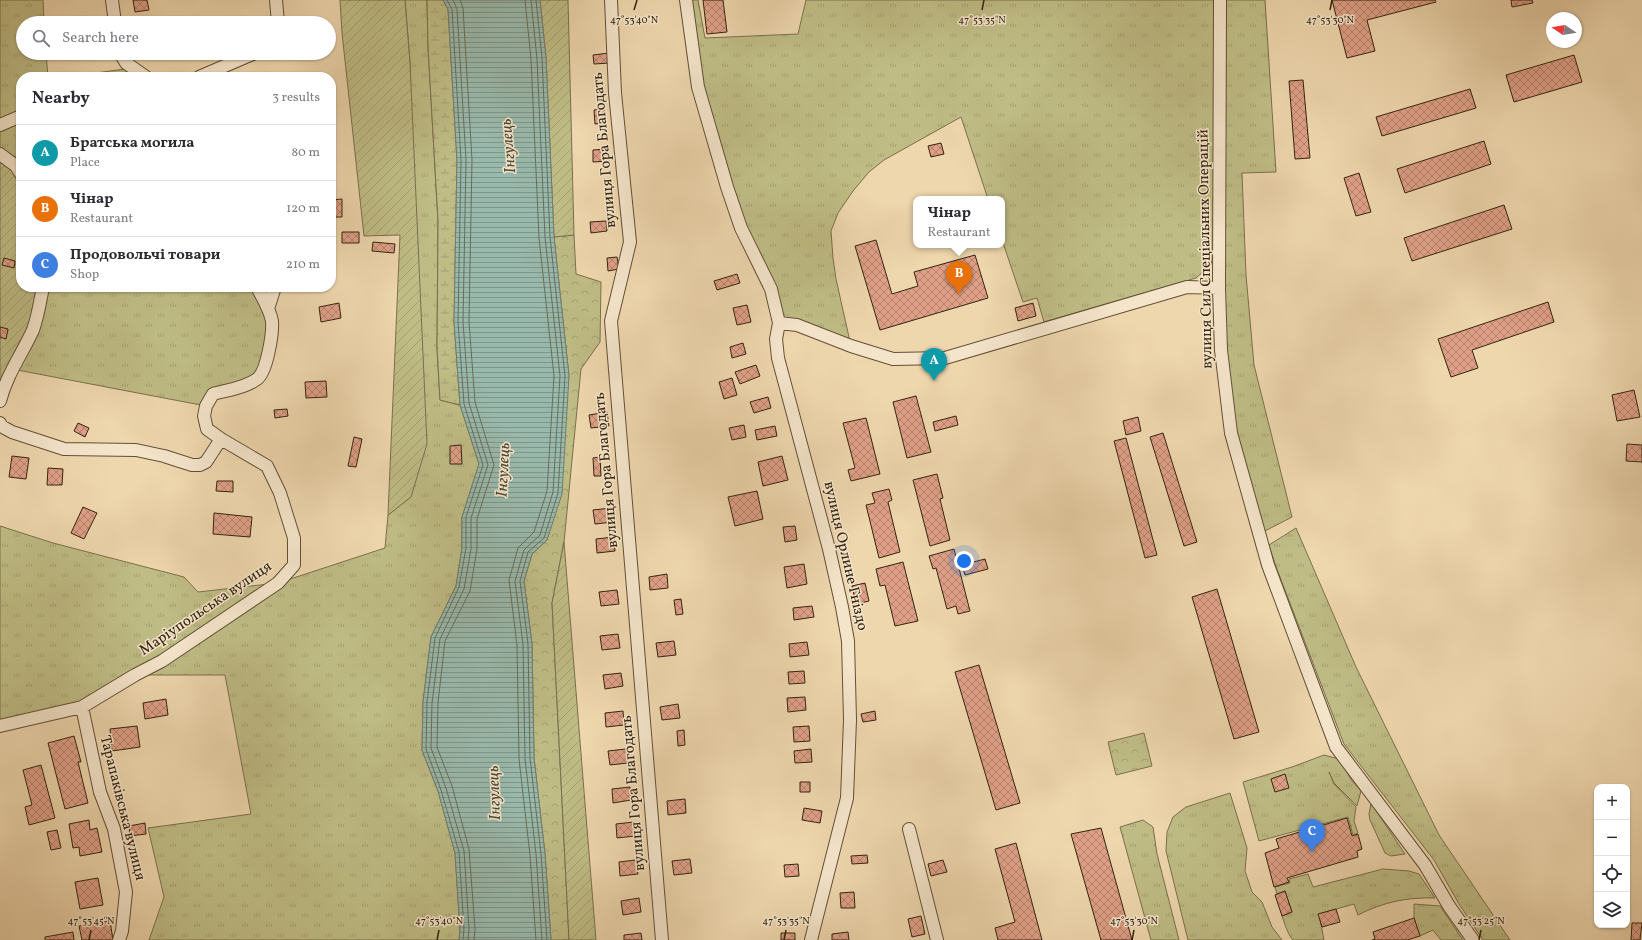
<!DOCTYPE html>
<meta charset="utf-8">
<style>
body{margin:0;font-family:Vollkorn,serif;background:#f2f2f3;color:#2b2b33}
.controls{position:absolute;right:12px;bottom:12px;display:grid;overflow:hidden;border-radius:8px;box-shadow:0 1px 3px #0004}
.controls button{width:36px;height:36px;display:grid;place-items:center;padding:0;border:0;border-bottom:1px solid #e1e1e2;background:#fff;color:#2b2b33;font:20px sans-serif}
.compass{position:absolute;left:1546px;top:12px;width:36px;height:36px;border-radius:50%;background:#fff;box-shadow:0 1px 3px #0004;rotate:282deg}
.you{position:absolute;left:964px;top:561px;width:14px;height:14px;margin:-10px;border:3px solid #fff;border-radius:50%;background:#1a73e8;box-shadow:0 0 0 6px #1a73e833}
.badge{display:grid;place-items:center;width:26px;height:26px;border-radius:50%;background:#ea580c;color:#fff;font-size:13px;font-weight:700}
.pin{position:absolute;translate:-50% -33px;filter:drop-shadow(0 1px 2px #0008)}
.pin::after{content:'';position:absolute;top:21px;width:14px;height:12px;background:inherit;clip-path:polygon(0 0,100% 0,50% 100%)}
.popup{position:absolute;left:913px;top:196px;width:92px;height:52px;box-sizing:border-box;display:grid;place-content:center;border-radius:8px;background:#fff;filter:drop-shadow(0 1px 3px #0005);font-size:13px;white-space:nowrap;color:#7c7c81}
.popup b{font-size:15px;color:#2b2b33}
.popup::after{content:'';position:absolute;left:50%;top:100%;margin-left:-8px;border:8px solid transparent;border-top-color:#fff}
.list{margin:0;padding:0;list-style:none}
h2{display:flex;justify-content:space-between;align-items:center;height:52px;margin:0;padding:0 16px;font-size:17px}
h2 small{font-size:13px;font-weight:400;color:#7c7c81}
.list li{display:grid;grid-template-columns:26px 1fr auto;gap:12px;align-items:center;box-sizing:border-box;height:56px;padding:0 16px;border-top:1px solid #e1e1e2}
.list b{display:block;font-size:15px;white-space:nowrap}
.list p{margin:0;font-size:13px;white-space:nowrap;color:#7c7c81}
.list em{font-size:13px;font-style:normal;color:#7c7c81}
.icon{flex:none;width:22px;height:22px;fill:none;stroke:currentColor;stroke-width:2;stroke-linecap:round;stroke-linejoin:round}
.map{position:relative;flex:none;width:1642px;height:940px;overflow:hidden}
.search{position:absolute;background:#fff;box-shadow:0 1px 3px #0004;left:16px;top:16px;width:320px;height:44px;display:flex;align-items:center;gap:10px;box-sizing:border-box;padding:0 14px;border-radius:22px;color:#7c7c81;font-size:15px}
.panel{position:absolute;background:#fff;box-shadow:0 1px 3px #0004;left:16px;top:72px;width:320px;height:220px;border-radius:16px}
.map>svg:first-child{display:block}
.grass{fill:url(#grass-tufts);stroke:#7a704a}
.forest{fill:url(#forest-crowns);stroke:#7a704a}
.wetland{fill:url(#wetland-marsh);stroke:#7a704a}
.garden{fill:url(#garden-furrows);stroke:#7a704a}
.water{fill:url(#water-rules);stroke:#717d6d}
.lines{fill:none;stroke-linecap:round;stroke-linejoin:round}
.shore{stroke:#666e5d;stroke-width:1}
.building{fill:url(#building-cross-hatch);stroke:#34240e}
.street-casing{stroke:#625036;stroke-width:14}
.street{stroke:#f4e4ca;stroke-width:12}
.ticks{fill:none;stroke:#34240e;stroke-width:1.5}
.labels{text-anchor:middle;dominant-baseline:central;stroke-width:3;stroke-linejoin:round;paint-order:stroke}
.street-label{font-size:15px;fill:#34240e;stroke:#f4e4ca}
.water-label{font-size:16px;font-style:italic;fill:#4d4936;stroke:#f4e4ca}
.ticks-label{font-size:10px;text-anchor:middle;fill:#34240e;stroke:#f4e4ca;stroke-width:3;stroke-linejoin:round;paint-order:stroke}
</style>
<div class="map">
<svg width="1642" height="940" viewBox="0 0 1642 940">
<defs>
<pattern id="grass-tufts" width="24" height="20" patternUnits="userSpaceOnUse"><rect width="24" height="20" fill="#bfbc85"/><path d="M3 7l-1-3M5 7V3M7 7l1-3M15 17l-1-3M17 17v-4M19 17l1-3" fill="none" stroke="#a5a172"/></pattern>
<pattern id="forest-crowns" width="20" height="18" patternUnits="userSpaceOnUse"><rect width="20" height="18" fill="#bfbc85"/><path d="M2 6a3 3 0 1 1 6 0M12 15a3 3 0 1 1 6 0" fill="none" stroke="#a5a172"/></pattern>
<pattern id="wetland-marsh" width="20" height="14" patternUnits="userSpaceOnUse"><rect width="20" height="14" fill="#bfbc85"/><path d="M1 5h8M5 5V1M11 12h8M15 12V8" fill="none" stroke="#a5a172"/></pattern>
<pattern id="garden-furrows" width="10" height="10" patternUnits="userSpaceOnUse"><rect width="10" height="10" fill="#bfbc85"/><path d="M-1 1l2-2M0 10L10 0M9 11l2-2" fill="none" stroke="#a5a172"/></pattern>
<pattern id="water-rules" width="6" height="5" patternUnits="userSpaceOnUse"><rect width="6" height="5" fill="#99b9ac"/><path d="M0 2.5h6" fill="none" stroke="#7e968a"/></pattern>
<pattern id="building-cross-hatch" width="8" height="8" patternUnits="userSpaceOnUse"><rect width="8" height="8" fill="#dfa087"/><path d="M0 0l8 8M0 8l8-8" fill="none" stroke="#b6826d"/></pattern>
</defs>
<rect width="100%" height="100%" fill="#eed6ad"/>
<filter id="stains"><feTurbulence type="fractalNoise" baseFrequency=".005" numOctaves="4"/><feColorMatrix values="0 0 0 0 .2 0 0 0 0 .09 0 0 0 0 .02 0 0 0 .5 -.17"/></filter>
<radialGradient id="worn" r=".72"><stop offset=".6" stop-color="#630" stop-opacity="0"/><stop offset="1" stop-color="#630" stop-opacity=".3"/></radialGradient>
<path class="grass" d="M0 0H43L44 23H23V53H46L48 77H21V174L0 154Z
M405 0H427L428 47 438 221 437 348 440 400 460 405 479 464 462 517V548L456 586 431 637 423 702 422 750 438 791 455 853 460 930 459 940H149L164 897 148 828 251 814 225 675H135L82 707 0 726V526L53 543 184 577 198 592 278 583 385 548 388 515 411 497 410 63Z
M686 0H698L705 38 798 34 806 0H1214L1215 244 1211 265 1196 278 1044 322 1037 298 1023 302 1002 240V199H988L961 117 884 160 869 172 853 191 838 213 831 231 833 258 836 279 851 346 779 323 741 228 698 87Z
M1226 0H1265L1276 172 1242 173 1246 275 1254 365 1292 517 1263 532 1236 432 1226 349 1224 279Z
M132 68 146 77H67Z
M43 287H257L272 321 258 379 214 394 206 406 12 369Z
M1296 528 1356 667 1439 835 1510 940H1483L1459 904 1434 860 1344 744 1275 564 1269 545Z
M1324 755 1339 759 1352 781 1361 791 1357 806 1334 783 1329 772 1334 784 1356 807 1354 821 1358 833 1353 835 1348 817 1259 841 1243 782 1292 767Z
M1230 793 1247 848 1245 871 1252 892 1262 902 1272 927 1282 940H1188L1166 851 1167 832 1173 817 1186 807Z
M1371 803 1405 854 1391 856 1385 853 1370 820 1369 814Z
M1143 820 1153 827 1157 854 1179 940H1151L1120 827Z
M1383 869 1409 871 1419 874 1435 898C1408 897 1383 902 1358 915L1354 904 1319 914 1324 940H1293C1287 933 1285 924 1282 916L1292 912 1285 891 1277 894 1275 887 1290 883 1289 879 1308 874 1313 887Z
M1414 904 1440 906 1463 940H1441L1433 930 1420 936 1414 918Z"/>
<path class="forest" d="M574 235 576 274 601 282 600 342 581 369 564 542 552 603 569 940H551L545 854 534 758 532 644 524 581 532 554 547 540 569 376 554 237Z
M1144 733 1152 766 1116 775 1108 742Z"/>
<path class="wetland" d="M427 0H443L448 9 457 160 454 322 460 405 440 400 437 348 438 221 428 47Z"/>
<path class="garden" d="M340 0H405L410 63 427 444 411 497 388 515 400 235 364 236 342 33Z
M540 0H568L574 235 554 237 546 58Z
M0 154 21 174V287H43L0 401Z
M564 542 596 940H569L552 603Z"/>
<path class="water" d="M443 0H540L546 58 554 237 569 376 562 494 547 540 532 554 524 581 532 644 534 758 545 854 551 940H459L460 930 455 853 438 791 422 750 423 702 431 637 456 586 462 548V517L479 464 460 405 454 322 457 160 448 9Z"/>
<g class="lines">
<path class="shore" d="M447 0 452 9 461 160 458 322 464 404 483 465 466 517V548L459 587 435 638 427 702 426 749 441 790 459 852 464 929 463 940
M453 0 457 9 466 160 463 322 469 403 488 465 471 518V549L464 589 440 639 432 703 431 748 446 788 464 851 469 929 468 940
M460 0 463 8 472 160 469 322 475 402 494 465 477 519V549L470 591 445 641 438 703 437 747 452 786 469 849 475 929 474 940
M525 0 531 59 539 238 554 376 547 491 534 532 518 548 509 580 517 645 519 759 530 855 536 940
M531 0 537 59 545 237 560 376 553 492 540 535 524 550 515 581 523 644 525 759 536 854 542 940
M536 0 542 58 550 237 565 376 558 493 544 538 528 552 520 581 528 644 530 758 541 854 547 940"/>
</g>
<path class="building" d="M133 0H147L149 10 135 12Z
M703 0H723L727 32 707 34Z
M1332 0H1435L1436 2 1367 20 1375 51 1347 58Z
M1511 0H1532L1533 3 1512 7Z
M75 17H88V23H75Z
M609 53 610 63 594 64 593 55Z
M1574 55 1582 82 1514 102 1506 75Z
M1303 80 1310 158 1295 159 1289 81Z
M1470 89 1476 108 1382 136 1376 117Z
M604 109 605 123 595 124 594 110Z
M1484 141 1491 164 1405 193 1397 169Z
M941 143 944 154 931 157 928 146Z
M608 149 609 161 593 162V150Z
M1359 173 1371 212 1356 216 1344 178Z
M342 199V217H331V200Z
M1504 205 1512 229 1412 261 1404 238Z
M606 221 607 231 591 233 590 222Z
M342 232H359V243H342Z
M876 240 892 294 918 286 914 272 975 255 988 298 880 330 855 246Z
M373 242 395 244 394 253 372 251Z
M617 257 619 269 608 271 607 258Z
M4 258 15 261 14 268 2 265Z
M737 274 740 283 717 290 714 281Z
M1548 302 1554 322 1472 350 1478 368 1451 377 1438 339Z
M339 303 341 318 321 322 319 307Z
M1033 303 1036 316 1018 321 1015 308Z
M747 305 751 322 737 325 733 308Z
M0 327 8 329 6 339 0 337Z
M743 343 746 354 732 358 730 347Z
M756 365 760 376 740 384 735 372Z
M732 378 737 395 724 399 719 382Z
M326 381 327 397 306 398 305 382Z
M1634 390 1640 417 1617 421 1612 395Z
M916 396 931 452 907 458 893 402Z
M768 397 771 408 754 413 750 402Z
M287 409 288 416 275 418 274 410Z
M607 412 609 426 591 428 589 415Z
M956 416 958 425 935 431 933 422Z
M1138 417 1141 431 1126 435 1123 421Z
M866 418 880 474 851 481 848 470 855 468 843 423Z
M78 423 89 428 85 437 74 431Z
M744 425 746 437 732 440 729 428Z
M775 426 777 436 757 440 755 430Z
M1163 433 1197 542 1184 546 1150 437Z
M354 437 362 439 356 467 348 466Z
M1126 438 1157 555 1145 558 1114 441Z
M1627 444 1642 445V462L1626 461Z
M461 445 462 464H450V446Z
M12 456 29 458 26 479 9 477Z
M782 456 788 480 763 486 758 462Z
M600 457 601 476H594L593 458Z
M48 468 63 469 62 485H47Z
M937 474 943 498 940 499 950 540 930 546 913 480Z
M217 481H233V492L216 491Z
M889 489 892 500 888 502 900 552 879 558 866 505 875 503 872 493Z
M757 491 763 519 735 526 728 497Z
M83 507 97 513 84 539 71 533Z
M611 508 613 522 595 524 593 510Z
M214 513 252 517 250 537 213 534Z
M795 526 797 540 785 542 783 527Z
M614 537 615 551 597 553 596 539Z
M954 549 970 611 958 614 956 606 947 609 936 568 933 569 929 556Z
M985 559 988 569 965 575 962 565Z
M903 562 918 621 895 626 885 585 880 586 876 569Z
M804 564 807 584 787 588 784 567Z
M667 574 668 588 650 590 649 577Z
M865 583 869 601 856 604 852 586Z
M1217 589 1259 732 1234 739 1192 597Z
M617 590 619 604 601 606 599 592Z
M681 599 683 614 676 615 674 600Z
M812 606 814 617 794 620 793 608Z
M618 634 620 648 602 650 600 636Z
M674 641 676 655 658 657 656 643Z
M807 642 809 655 790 657 789 644Z
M979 665 1020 803 996 810 955 672Z
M804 671 805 683 789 684 788 672Z
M621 673 623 686 605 689 603 675Z
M805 697 806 710 788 712 787 698Z
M166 699 168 715 145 719 143 703Z
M678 704 680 718 662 720 660 707Z
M623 711 624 725 606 727 605 713Z
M875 711 876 720 863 722 861 714Z
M137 726 140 747 112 751 110 729Z
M809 726 810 741 794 742 793 727Z
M684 730 685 745 678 746 677 731Z
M74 736 81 762H78L88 803 65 809 48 743Z
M626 749 628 763 610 765 608 751Z
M811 749 812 762 795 763 794 751Z
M41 765 55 818 29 825 25 807 32 805 23 770Z
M1285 774 1289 788 1275 792 1271 779Z
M800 782H810V792H800Z
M630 787 631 800 613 803 612 789Z
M685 799 686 813 668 815 667 801Z
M804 808 822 811 820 823 802 820Z
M1347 818 1352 836 1358 834 1362 849 1357 851 1358 857 1287 878 1289 882 1274 887 1265 853 1279 848 1276 839Z
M89 820 90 830 97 828 102 852 80 856 79 847 73 848 69 824Z
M634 822 635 836 617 838 616 824Z
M145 823 146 834 130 836 129 826Z
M1101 828 1132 940H1101L1071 834Z
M57 830 61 848 51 850 47 832Z
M1016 843 1042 940H998L995 928 1015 922 995 849Z
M867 855 868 863 852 864 851 856Z
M690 859 692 873 674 875 672 861Z
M636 860 638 874 620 876 619 862Z
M943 860 947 872 931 876 928 864Z
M798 864 799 876 785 877 784 865Z
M98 878 103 905 80 909 75 882Z
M1285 891 1292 912 1282 916 1275 895Z
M854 892 855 908H841L840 893Z
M639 898 641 912 623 915 621 901Z
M1336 909 1340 922 1322 927 1318 914Z
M921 916 925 934 912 937 908 919Z
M1414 918 1420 936 1407 940H1372L1375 939 1373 932Z
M110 921 113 940H82L79 926Z
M1632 923H1642L1640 940H1631Z
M73 932 74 940H45V937Z
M848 932 849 940H832V934Z
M641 933 642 940H624V935Z
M781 933H795V940H781Z"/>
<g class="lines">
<g class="street-casing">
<path id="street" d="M112 0 115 23
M276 0 278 23
M611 0 615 93 630 242 611 321 662 940
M686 0 698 87 727 187 741 228 771 289 779 323 776 339 778 358 829 549 842 607 848 641 850 720 847 798 811 940
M1220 0 1219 288 1221 350 1231 433 1268 565 1336 747 1425 865 1449 906 1473 940
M120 53 126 63 146 77
M199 77 255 53
M0 125 21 116
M0 154 16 166 21 174
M268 309 275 287
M779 323 797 325 851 346 893 359 945 358 1187 287 1219 288
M0 401C7 374 22 354 33 330 38 316 40 302 43 287
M0 423 1 426 12 432 64 449 136 450 164 456 192 465H200L206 462 221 439
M82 707 100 792 114 829 126 892 122 931 119 940
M0 726 82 707 135 675 162 661 278 583 294 565V538L280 493 267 466 221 439 207 429 204 416 206 406 213 394C227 390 245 388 257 379 267 372 273 333 272 321 270 309 262 297 257 287
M909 829 937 940"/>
</g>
<use href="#street" class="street"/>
</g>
<path class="ticks" d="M634 10 637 0M982 10 984 0M1330 10 1332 0M89 940 91 930M437 940 439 930M784 940 786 930M1132 940 1134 930M1479 940 1481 930"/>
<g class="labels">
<g class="street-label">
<text transform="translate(605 150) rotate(-95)">вулиця Гора Благодать</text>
<text transform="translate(1206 249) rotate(-91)">вулиця Сил Спеціальних Операцій</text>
<text transform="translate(607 470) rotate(-95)">вулиця Гора Благодать</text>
<text transform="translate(845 556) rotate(77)">вулиця Орлине Гніздо</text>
<text transform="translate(206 609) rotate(-34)">Маріупольська вулиця</text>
<text transform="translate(634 793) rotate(-95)">вулиця Гора Благодать</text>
<text transform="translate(122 808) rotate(76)">Тарапаківська вулиця</text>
</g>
<g class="water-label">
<text transform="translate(509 146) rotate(-95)">Інгулець</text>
<text transform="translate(504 470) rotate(-87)">Інгулець</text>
<text transform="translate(495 793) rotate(-92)">Інгулець</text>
</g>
</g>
<g class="ticks-label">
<text x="634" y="23">47°53'40"N</text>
<text x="982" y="23">47°53'35"N</text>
<text x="1330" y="23">47°53'30"N</text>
<text x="91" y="924">47°53'45"N</text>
<text x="439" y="924">47°53'40"N</text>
<text x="786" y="924">47°53'35"N</text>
<text x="1134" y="924">47°53'30"N</text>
<text x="1481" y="924">47°53'25"N</text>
</g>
<rect width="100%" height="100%" filter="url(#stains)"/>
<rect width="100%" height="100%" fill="url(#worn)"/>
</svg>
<div class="controls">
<button>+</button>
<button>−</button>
<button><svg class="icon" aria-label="locate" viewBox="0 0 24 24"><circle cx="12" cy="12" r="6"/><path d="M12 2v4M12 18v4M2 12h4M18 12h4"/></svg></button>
<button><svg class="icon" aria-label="layers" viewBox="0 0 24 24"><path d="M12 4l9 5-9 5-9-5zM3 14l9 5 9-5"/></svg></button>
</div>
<svg class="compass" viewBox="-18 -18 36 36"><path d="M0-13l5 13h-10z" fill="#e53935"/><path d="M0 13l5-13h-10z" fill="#7c7c81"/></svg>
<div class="you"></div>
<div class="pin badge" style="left:934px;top:381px;background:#0f9aa8">A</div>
<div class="pin badge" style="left:959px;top:294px;background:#e8710a">B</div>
<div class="popup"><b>Чінар</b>Restaurant</div>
<div class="pin badge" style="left:1312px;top:852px;background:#3f7fe0">C</div>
<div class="search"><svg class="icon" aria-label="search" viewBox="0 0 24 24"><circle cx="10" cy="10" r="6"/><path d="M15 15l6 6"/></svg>Search here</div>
<section class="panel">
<h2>Nearby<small>3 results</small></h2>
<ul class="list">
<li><span class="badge" style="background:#0f9aa8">A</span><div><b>Братська могила</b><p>Place</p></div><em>80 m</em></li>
<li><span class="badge" style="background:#e8710a">B</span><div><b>Чінар</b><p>Restaurant</p></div><em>120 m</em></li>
<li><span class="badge" style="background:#3f7fe0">C</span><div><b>Продовольчі товари</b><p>Shop</p></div><em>210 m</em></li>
</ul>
</section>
</div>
